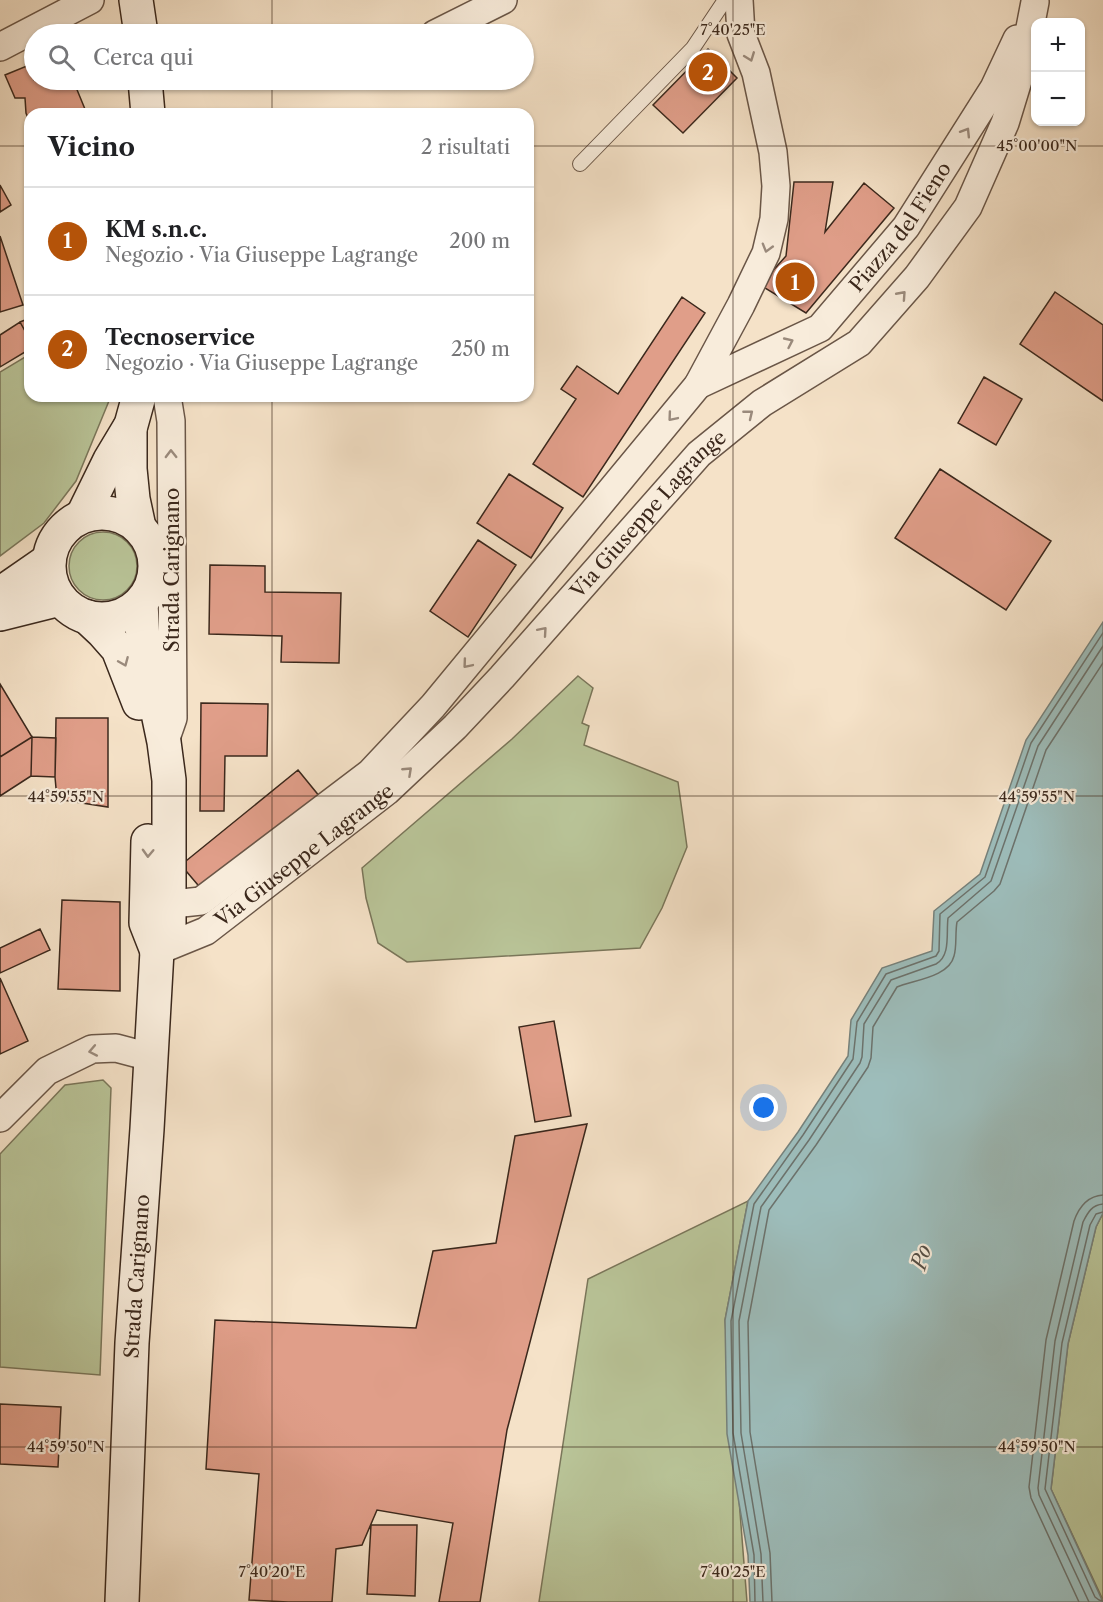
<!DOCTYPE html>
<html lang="it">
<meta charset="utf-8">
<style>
body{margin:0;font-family:"Libre Caslon Text",serif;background:#f2f2f2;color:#202124}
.controls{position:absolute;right:18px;top:18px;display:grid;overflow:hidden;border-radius:12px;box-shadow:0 2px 4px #0004}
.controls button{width:54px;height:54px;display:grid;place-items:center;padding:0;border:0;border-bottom:2px solid #e0e0e0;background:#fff;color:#202124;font:30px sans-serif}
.you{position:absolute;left:764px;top:1108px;width:21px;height:21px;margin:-15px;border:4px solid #fff;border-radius:50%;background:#1a73e8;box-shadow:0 0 0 9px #1a73e833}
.badge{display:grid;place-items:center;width:39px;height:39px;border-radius:50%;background:#b45309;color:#fff;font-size:20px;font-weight:700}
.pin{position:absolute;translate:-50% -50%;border:3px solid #fff;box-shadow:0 2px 6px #0006}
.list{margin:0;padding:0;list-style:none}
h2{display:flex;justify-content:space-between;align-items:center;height:78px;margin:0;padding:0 24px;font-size:26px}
h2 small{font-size:20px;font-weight:400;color:#757577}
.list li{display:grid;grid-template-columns:39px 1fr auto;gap:18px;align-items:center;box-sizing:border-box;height:108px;padding:0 24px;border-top:2px solid #e0e0e0}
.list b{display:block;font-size:22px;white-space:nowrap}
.list p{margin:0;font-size:20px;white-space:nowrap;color:#757577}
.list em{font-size:20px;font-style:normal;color:#757577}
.icon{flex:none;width:33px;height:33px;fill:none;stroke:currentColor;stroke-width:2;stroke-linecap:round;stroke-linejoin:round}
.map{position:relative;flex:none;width:1103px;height:1602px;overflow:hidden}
.search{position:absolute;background:#fff;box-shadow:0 2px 4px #0004;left:24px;top:24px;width:510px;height:66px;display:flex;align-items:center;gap:15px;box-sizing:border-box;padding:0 21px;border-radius:33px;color:#757577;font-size:22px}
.panel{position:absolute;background:#fff;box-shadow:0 2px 4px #0004;left:24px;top:108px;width:510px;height:294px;border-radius:18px}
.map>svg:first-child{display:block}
.green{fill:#b9c498;stroke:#7a765a;stroke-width:1.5}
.water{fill:#9dbdbb;stroke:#76817b;stroke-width:1.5}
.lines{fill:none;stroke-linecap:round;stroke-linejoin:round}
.shore{stroke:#6c726c;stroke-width:1.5}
.building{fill:#e09e89;stroke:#3b281c;stroke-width:1.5}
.lane-casing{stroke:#6a5647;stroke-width:16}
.street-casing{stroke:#6a5647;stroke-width:30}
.secondary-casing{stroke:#3b281c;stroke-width:36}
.lane{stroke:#f8ecdb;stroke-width:14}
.street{stroke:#f8ecdb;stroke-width:27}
.secondary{stroke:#f8ecdb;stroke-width:33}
.oneway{stroke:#9a8a7c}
.ticks{fill:none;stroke:#3b281c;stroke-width:1.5;stroke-opacity:0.45}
.labels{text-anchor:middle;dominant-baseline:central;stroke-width:4.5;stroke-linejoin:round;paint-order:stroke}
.street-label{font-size:20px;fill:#3b281c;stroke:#f8ecdb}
.water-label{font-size:21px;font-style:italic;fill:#544d44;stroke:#f8ecdb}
.ticks-label{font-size:15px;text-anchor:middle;fill:#3b281c;stroke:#f8ecdb;stroke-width:4.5;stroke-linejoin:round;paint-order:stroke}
</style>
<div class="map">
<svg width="1103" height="1602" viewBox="0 0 1103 1602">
<rect width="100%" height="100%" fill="#f5e2c8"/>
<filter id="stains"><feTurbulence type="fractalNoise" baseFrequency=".00333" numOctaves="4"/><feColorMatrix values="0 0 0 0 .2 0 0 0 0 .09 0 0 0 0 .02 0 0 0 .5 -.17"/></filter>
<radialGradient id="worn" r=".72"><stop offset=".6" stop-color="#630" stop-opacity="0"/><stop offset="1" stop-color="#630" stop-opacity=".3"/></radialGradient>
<path class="green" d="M30 354V396H111L76 481 44 523 0 556V372Z
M69 566a34 34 0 1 1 68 0a34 34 0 1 1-68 0Z
M578 676 593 688 582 723 589 726 584 745 678 782 687 847 662 908 640 948 407 962 378 943 366 898 362 868 512 739Z
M103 1080 111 1088 100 1375 0 1367V1154L65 1085Z
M748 1201 725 1320 747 1602H539L588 1279Z
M1103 1213V1600L1051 1489 1068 1344 1096 1227Z"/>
<path class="water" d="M1103 622V1213L1096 1227 1068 1344 1051 1489 1103 1602H750L748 1555 727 1434 725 1320 748 1201 798 1132 848 1056 851 1020 882 968 932 951 934 911 980 874 1026 740Z"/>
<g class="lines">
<path class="shore" d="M1103 1212 1096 1214 1090 1225 1062 1343 1045 1489 1095 1597 1099 1600 1103 1601
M755 1602 754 1555 733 1433 731 1321 754 1204 803 1135 853 1059 857 1022 886 974 936 956 939 951 940 914 985 877 1031 743 1103 633
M763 1602 761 1554 741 1433 739 1321 761 1207 809 1140 860 1063 862 1057 864 1024 891 980 936 964C951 956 946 933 948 918L991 881 1038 746 1103 646
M772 1602 770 1553 750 1432 748 1322 769 1210 816 1145 868 1067 871 1058 873 1027 897 987C914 980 949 977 954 956 957 946 955 933 957 922L994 891 1000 884 1046 750 1103 663
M1079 1602 1031 1498 1029 1487 1046 1340 1074 1221C1079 1207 1087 1196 1103 1195
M1089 1602 1039 1495 1038 1488 1055 1341 1083 1222C1088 1212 1092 1205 1103 1204"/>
</g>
<path class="building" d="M708 49 737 78 683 133 653 105Z
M34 63V80H73L87 114H30V123L26 113 25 98H15L5 75Z
M794 182H833L825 232 864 183 894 208 806 313 760 285 786 256Z
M0 185 11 205 0 212Z
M0 236 23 305 0 312Z
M1055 292 1103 325V401L1020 344Z
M682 297 705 313 583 497 533 464 576 399 561 389 577 366 618 394Z
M30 318V340L20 322Z
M20 322 30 340V349L0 367V335Z
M984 377 1022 399 996 445 958 423Z
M940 469 1051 541 1006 610 895 538Z
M509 474 563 508 531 558 477 523Z
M478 540 516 565 468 637 430 611Z
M210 565 265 566V592L341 593 339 663 281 662 282 636 209 634Z
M0 684 32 737 0 757Z
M201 703 268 704 267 756H225L224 811H200Z
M56 718H108V807L57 799 55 777Z
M32 737 31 776 0 796V757Z
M32 737 56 738 55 777 31 776Z
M298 770 320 797 203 891 181 865Z
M62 900 120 902V991L58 989Z
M40 929 50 950 0 973V948Z
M0 978 28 1041 0 1054Z
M554 1021 571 1116 535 1122 519 1027Z
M587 1124 507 1430 480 1602H439L453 1523 377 1510 362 1545 336 1549 332 1602H288L249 1600 259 1474 206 1469 215 1320 416 1328 433 1251 496 1243 515 1136Z
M0 1404 61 1407 58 1467 0 1464Z
M371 1525H417L415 1596 367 1594Z"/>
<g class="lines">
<g class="lane-casing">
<path id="lane" d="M580 164 693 48 725 0"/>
</g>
<g class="street-casing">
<g id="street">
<path d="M435 34 503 0"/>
<path d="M0 47 90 0"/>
<path id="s1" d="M698 385 820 328 906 227 994 88 1017 39"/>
<path d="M165 741 173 718 171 421 167 396"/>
<path d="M170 901 182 903 201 901 370 773 433 706 698 385 741 305 766 253 774 219 776 186 773 152 756 73 741 34 739 0"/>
<path id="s2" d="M157 951 206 931 387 791 455 727 502 677 699 454 762 403 859 343 917 277 968 207 1005 123 1023 64 1035 2"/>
<path d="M0 1118 47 1071 92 1049 116 1048 150 1057"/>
</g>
</g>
<g class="secondary-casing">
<g id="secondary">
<path d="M136 0 141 34"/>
<path d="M145 80 148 114"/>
<path d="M130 427V469L133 499 139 527"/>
<circle cx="102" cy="566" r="53"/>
<path d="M83 515 110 460 131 425 139 396"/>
<path d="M0 594 49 560"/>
<path d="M0 614 60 599"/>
<path d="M87 617 103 632 118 649 139 703"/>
<path d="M148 841 146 923 157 951"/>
<path id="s3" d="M122 1602 132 1343 147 1129 157 951 169 927V780L164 742 143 641 141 603"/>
</g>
</g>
<use href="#lane" class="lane"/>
<use href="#street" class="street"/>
<use href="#secondary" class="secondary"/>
</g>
<defs><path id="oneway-chevron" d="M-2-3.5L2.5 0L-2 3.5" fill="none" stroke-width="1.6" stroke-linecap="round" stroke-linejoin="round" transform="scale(1.5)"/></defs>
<g class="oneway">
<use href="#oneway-chevron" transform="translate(750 57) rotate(69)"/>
<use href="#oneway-chevron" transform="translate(966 132) rotate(-58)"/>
<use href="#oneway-chevron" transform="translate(767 248) rotate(106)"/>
<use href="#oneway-chevron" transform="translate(902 295) rotate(-48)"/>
<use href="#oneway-chevron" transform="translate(789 342) rotate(-25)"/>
<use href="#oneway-chevron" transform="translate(749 414) rotate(-39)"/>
<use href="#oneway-chevron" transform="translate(672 417) rotate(130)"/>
<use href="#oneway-chevron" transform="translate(171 454) rotate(-91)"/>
<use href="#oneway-chevron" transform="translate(543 631) rotate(-49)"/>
<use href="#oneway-chevron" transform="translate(124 662) rotate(67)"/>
<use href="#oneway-chevron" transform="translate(467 664) rotate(130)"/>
<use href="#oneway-chevron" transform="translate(408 771) rotate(-43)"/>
<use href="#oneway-chevron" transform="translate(148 853) rotate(92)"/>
<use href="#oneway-chevron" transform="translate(93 1051) rotate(169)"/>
</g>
<path class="ticks" d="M272 0V34M733 0V1602M272 80V114M0 146H30M528 146H1103M272 396V1602M0 796H1103M0 1447H1103"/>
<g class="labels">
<g class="street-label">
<text stroke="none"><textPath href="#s1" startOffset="264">Piazza del Fieno</textPath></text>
<text stroke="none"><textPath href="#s2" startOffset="663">Via Giuseppe Lagrange</textPath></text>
<text transform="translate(172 570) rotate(-90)">Strada Carignano</text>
<text stroke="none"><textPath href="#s2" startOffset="177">Via Giuseppe Lagrange</textPath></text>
<text stroke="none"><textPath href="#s3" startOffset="326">Strada Carignano</textPath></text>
</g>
<g class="water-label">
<text transform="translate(921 1257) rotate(-75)">Po</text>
</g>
</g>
<g class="ticks-label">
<text x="733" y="35">7°40'25"E</text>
<text x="1037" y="151">45°00'00"N</text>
<text x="66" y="802">44°59'55"N</text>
<text x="1037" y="802">44°59'55"N</text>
<text x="66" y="1452">44°59'50"N</text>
<text x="1037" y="1452">44°59'50"N</text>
<text x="272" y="1577">7°40'20"E</text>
<text x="733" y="1577">7°40'25"E</text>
</g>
<rect width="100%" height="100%" filter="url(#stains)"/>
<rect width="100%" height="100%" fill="url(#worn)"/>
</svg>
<div class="controls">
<button>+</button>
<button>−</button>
</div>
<div class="you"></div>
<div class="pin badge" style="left:795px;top:282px">1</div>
<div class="pin badge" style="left:708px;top:72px">2</div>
<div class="search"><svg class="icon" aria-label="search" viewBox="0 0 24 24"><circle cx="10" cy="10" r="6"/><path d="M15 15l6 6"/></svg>Cerca qui</div>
<section class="panel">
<h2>Vicino<small>2 risultati</small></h2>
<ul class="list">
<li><span class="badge">1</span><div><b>KM s.n.c.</b><p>Negozio · Via Giuseppe Lagrange</p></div><em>200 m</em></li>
<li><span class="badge">2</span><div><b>Tecnoservice</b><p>Negozio · Via Giuseppe Lagrange</p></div><em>250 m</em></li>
</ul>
</section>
</div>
